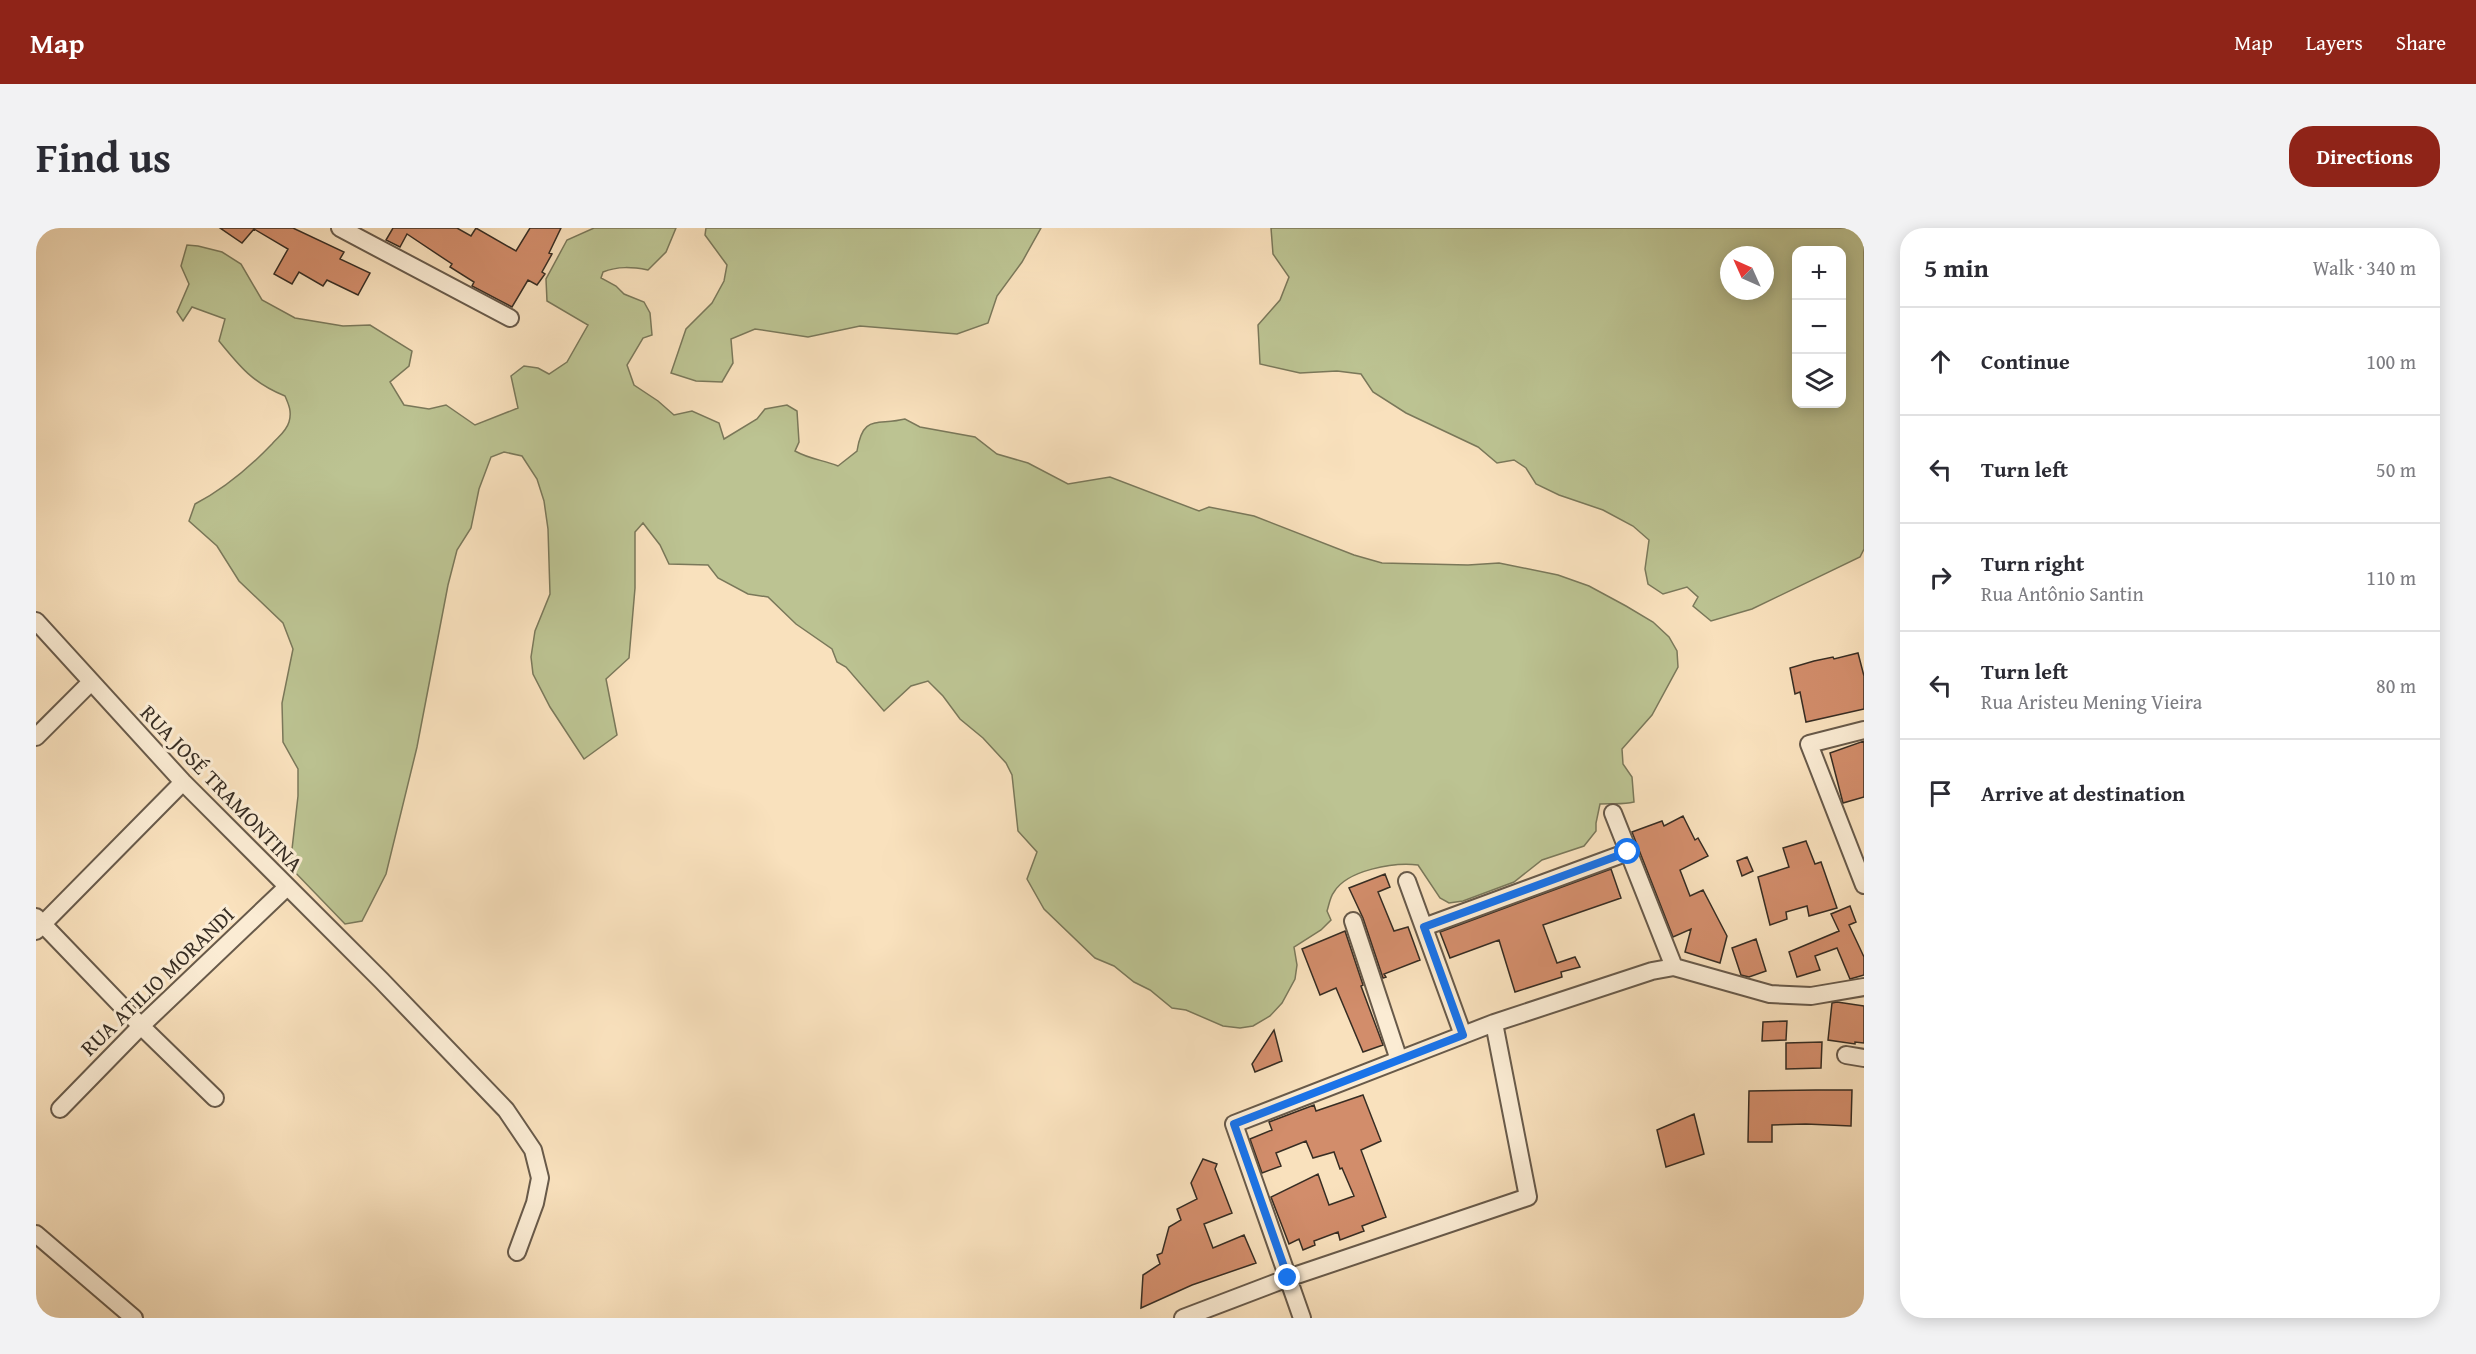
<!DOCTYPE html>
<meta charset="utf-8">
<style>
body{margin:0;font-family:"Gentium Book Plus",serif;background:#f2f2f3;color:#2b2b33}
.controls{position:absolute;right:18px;top:18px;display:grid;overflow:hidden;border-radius:12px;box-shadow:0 3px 15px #0003}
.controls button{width:54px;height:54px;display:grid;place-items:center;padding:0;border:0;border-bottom:2px solid #e1e1e2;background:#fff;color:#2b2b33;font:30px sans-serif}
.compass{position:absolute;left:1684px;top:18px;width:54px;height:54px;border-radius:50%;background:#fff;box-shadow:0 3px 15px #0003;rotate:315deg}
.stop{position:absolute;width:18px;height:18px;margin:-14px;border:4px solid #1a73e8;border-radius:50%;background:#fff}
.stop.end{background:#1a73e8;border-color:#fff;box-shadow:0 2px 6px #0008}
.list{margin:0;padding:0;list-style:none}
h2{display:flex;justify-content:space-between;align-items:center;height:78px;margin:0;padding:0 24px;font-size:26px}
h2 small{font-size:20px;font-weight:400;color:#7c7c81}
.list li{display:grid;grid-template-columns:39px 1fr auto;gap:18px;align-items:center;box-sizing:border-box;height:108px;padding:0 24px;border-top:2px solid #e1e1e2}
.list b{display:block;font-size:22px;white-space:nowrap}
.list p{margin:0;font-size:20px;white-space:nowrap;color:#7c7c81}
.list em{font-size:20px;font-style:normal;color:#7c7c81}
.icon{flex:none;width:33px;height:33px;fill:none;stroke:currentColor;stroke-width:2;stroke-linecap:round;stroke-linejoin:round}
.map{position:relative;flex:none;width:1828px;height:1090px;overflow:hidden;border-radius:24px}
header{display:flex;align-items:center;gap:36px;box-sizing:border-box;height:84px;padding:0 30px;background:#8f2418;color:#fff}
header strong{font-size:28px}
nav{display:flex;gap:33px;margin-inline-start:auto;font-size:21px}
.intro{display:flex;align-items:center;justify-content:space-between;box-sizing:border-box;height:144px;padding:0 36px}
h1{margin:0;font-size:42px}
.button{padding:15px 27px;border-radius:24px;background:#8f2418;color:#fff;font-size:21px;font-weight:700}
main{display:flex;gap:36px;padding:0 36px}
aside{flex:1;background:#fff;border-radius:24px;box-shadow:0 3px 15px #0003}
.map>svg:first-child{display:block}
.green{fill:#bcc392;stroke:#7a785a;stroke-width:1.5;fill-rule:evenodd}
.building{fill:#d28d6b;stroke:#372d23;stroke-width:1.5}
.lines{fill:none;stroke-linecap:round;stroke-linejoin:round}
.street-casing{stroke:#685a4a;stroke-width:20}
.street{stroke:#fbecd4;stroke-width:16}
.route{stroke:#1a73e8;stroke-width:8}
.labels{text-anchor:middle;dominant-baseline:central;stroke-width:6;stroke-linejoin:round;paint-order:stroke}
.street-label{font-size:22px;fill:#372d23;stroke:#fbecd4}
</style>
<header>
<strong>Map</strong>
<nav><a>Map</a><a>Layers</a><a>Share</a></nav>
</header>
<div class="intro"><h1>Find us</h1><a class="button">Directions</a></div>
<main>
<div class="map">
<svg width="1828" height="1090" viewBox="0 0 1828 1090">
<rect width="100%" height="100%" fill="#f9e1bd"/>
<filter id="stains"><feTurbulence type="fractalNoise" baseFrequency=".00333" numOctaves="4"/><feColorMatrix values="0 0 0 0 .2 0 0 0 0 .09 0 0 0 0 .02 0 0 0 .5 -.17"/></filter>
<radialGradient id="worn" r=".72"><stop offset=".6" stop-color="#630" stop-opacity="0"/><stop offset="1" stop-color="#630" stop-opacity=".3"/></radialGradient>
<path class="green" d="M558 0H640L630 24 612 42C596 39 582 38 567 44L565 50 580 58 588 66 608 74 614 85 616 107 607 110 591 137 598 157 622 173 638 187 656 183 683 195 688 211 721 191 729 181 751 177 761 183 763 214 759 223C773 231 787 232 802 238L821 223C827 186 840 198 869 191L884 199 939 209 961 226 992 235 1032 256 1074 249 1163 283 1173 279 1218 288 1318 327 1346 335 1432 337 1463 335 1522 347 1553 358 1590 378 1617 394 1633 409 1641 423 1642 439 1616 487 1586 521 1587 536 1596 549 1598 574C1586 577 1576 575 1564 576L1560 595V603L1548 618 1506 632 1478 654 1427 673 1413 675 1404 670 1382 637C1358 634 1311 642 1298 664 1294 669 1293 677 1291 683L1295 692 1285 702 1258 719 1261 737 1259 751 1246 775 1234 788 1217 798 1204 800 1187 798 1150 782 1136 780 1114 762 1098 754 1078 738 1059 730 1008 681 991 651 1001 624 982 603 976 547 970 535 947 510 924 491 907 468 892 453 875 458 848 483 810 439 801 434 796 421 760 396 732 369 712 366 682 350 672 337 633 336 624 317 607 295 599 304V360L593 430 570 451 581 507 548 531 514 479 497 446 495 429 499 403 514 366 512 301 508 273 501 251 486 228 468 224 455 229 443 261 435 300 421 322 412 357 381 519 350 646 326 693 309 696 254 639 262 568V541L247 514 246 475 257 421 247 395 203 353 181 318 153 293 159 276C188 261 213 240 236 216 242 209 250 204 253 194 256 184 253 177 249 168 217 155 204 139 183 113L189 91 156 79 147 93 141 84 153 56 145 38 151 17 162 18 186 24 205 36 226 72 259 90 307 98 334 97 376 123 373 138 354 154 368 177 393 181 410 177 439 197 482 180 475 148 488 138 502 140 513 146 531 134 552 97 511 73 510 51 531 12Z
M670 0H1005L986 34 961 68 952 95 921 106 824 98 772 109 719 101 695 111 697 135 686 154 660 153 635 145 650 101 676 75 688 53 691 37 669 7Z
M1235 0H1828V321L1824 329 1716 381 1675 393 1657 378 1662 369 1651 359 1627 366 1612 356 1609 341 1613 312 1597 298 1567 282 1523 267 1500 256 1490 240 1478 232 1461 235 1442 219 1370 185 1337 164 1325 146 1301 143 1264 145 1224 136 1222 97 1244 72 1253 49 1237 26ZM1806 22V176H1760V22ZM1693 27H1729V63H1693Z"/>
<path class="building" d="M184 0H257L308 24 304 31 334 45 322 67 291 52 287 58 263 44 256 56 238 46 252 21 218 1 206 15Z
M357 0H421L435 8 440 0 480 23 494 0H525L513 25 516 26 506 44 509 46 501 57 492 52 476 79 436 58 438 54 414 39 416 36 371 6 364 19 350 12Z
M1822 425 1828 448V481L1770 494 1764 464 1759 466 1754 440 1778 433 1797 429 1798 431Z
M1828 513V569L1807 575 1794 525Z
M1647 588 1659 612 1662 610 1672 628 1644 642 1654 668 1667 662 1691 708 1684 735 1649 724 1655 701 1637 709 1596 604 1626 593 1628 598Z
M1770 613 1779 636 1785 634 1801 680 1773 688 1771 678 1750 684 1751 691 1734 697 1722 649 1753 639 1747 620Z
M1711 629 1717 643 1706 648 1701 633Z
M1575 641 1585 670 1507 697 1521 735 1539 729 1544 739 1525 744 1526 749 1479 764 1463 712 1414 730 1404 704Z
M1349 646 1354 659 1342 664 1358 703 1372 699 1384 732 1348 746 1350 749 1347 750 1327 690 1313 660Z
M1814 678 1820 694 1813 697 1828 729V747L1814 751 1801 720 1779 728 1784 742 1761 749 1753 724 1803 703 1795 686Z
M1309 703 1327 757 1325 758 1347 817 1327 824 1300 760 1284 767 1266 721Z
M1720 711 1730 743 1713 749 1705 747 1696 720Z
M1801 774 1828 778V815L1819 814V816L1792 812 1796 775Z
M1751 793 1750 812 1726 813 1727 794Z
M1238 802 1246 833 1219 844 1216 836Z
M1786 814 1785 840 1750 841V815Z
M1780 862H1816L1815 898 1770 896 1736 897V914H1712L1713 863Z
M1327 867 1345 913 1325 922 1350 989 1326 998 1328 1003 1304 1012 1302 1004 1278 1013 1279 1017 1267 1022 1263 1011 1253 1016 1235 969 1282 946 1293 977 1318 968 1306 940 1304 941 1298 924 1277 930 1270 913 1240 925 1245 938 1226 945 1214 911 1236 902 1233 894 1278 877 1280 883Z
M1658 886 1668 926 1630 939 1621 902Z
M1167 931 1181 936 1179 941 1196 985 1168 996 1177 1020 1208 1007 1220 1035 1156 1057 1105 1080 1107 1047 1124 1036 1121 1027 1126 1025 1133 999 1145 992 1141 981 1161 971 1155 955Z"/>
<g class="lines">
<g class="street-casing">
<path id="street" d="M304 0 474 90
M0 393 147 554 345 752 470 882 497 922 504 950 499 975 481 1024
M1828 502 1773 516 1828 657
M0 509 54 455
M1577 585 1638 739
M1371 653 1427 807
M0 689 105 798 179 870
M1317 693 1363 832
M1388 699 1592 624
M0 703 147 554
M1810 827 1828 830
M24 881 105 798 251 659
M0 1006 98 1090
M1147 1090 1252 1050 1492 969 1458 795
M1266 1090 1198 896 1458 795 1616 743 1638 739 1734 766 1775 768 1828 759"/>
</g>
<use href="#street" class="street"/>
</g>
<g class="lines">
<path class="route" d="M1252 1050 1198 896 1427 807 1388 699 1592 624"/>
</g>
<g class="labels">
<g class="street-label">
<text transform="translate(186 560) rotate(46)">RUA JOSÉ TRAMONTINA</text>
<text transform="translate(121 753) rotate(-44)">RUA ATILIO MORANDI</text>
</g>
</g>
<rect width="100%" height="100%" filter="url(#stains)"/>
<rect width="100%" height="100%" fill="url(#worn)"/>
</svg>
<div class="controls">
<button>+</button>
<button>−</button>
<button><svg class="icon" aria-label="layers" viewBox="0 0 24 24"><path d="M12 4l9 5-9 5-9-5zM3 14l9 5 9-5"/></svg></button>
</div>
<svg class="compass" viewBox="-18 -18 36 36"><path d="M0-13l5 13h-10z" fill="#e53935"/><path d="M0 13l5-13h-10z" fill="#7c7c81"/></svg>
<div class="stop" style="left:1592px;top:624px"></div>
<div class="stop end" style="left:1252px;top:1050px"></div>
</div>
<aside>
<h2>5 min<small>Walk · 340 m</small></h2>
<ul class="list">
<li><svg class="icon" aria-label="ahead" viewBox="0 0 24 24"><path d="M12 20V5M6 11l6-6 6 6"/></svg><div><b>Continue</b></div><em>100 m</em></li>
<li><svg class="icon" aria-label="left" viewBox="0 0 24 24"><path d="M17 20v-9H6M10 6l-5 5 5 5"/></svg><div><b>Turn left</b></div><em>50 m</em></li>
<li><svg class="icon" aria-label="right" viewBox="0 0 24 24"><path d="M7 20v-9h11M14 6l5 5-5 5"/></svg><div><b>Turn right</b><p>Rua Antônio Santin</p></div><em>110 m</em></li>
<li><svg class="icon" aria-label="left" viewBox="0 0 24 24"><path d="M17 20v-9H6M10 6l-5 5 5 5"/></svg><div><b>Turn left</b><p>Rua Aristeu Mening Vieira</p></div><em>80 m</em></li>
<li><svg class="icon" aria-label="arrive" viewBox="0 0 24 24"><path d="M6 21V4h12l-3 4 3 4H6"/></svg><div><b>Arrive at destination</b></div></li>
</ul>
</aside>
</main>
